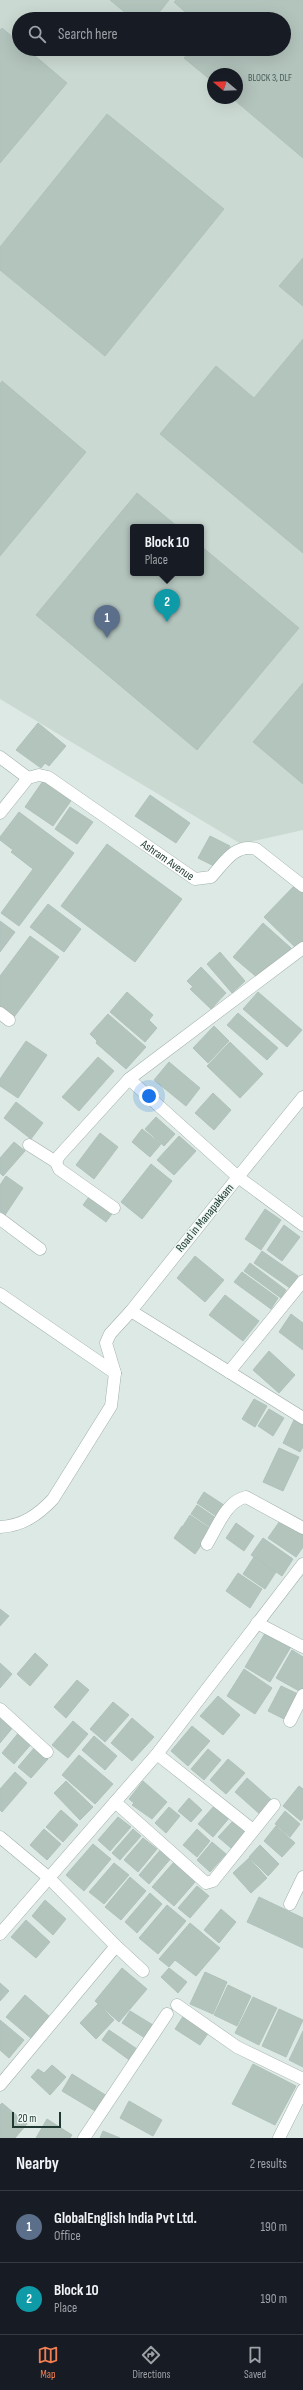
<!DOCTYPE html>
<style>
body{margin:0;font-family:"Sofia Sans Condensed",sans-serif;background:#242831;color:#f1f3f6}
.compass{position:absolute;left:207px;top:68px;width:36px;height:36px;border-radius:50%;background:#171b24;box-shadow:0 4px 16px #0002;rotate:289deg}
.scale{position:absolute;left:12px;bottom:10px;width:49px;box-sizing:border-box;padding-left:4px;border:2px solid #1f3832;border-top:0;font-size:11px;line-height:14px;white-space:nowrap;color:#1f3832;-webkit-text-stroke:3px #edf6f2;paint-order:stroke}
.you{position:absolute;left:149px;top:1096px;width:14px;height:14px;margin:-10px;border:3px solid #fff;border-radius:50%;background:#1a73e8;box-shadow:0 0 0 6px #1a73e833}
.badge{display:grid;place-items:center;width:26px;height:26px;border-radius:50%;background:#f27f52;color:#fff;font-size:13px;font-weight:700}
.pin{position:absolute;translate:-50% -33px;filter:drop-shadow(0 1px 2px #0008)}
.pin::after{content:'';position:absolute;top:21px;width:14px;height:12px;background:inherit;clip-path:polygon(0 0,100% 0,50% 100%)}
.popup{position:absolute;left:130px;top:524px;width:74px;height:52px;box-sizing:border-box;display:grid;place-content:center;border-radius:4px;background:#171b24;filter:drop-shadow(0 1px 3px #0005);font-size:13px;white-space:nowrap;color:#9ea1a6}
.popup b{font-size:15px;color:#f1f3f6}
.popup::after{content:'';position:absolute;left:50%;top:100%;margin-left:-8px;border:8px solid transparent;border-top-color:#171b24}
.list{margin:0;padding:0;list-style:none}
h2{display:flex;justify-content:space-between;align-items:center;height:52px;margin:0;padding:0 16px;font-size:17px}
h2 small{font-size:13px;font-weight:400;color:#9ea1a6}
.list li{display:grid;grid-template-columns:26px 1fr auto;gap:12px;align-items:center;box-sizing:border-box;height:72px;padding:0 16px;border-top:1px solid #363941}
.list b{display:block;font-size:15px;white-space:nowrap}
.list p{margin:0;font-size:13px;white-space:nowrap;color:#9ea1a6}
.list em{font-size:13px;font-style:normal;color:#9ea1a6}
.icon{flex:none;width:22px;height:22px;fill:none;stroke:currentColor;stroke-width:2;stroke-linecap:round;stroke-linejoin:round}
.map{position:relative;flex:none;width:303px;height:2138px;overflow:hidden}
.search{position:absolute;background:#171b24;box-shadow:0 4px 16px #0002;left:12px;right:12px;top:12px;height:44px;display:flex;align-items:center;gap:10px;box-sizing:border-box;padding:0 14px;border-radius:22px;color:#9ea1a6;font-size:15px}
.sheet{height:196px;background:#171b24}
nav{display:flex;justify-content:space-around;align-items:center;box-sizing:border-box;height:56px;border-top:1px solid #363941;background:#171b24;font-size:11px;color:#9ea1a6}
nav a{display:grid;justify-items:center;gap:2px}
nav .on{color:#f27f52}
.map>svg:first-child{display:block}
.built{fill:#cbd9d3;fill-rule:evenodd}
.building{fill:#b3c4bd;stroke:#b0c2bb}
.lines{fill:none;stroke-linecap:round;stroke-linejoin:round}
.street-casing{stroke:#a0b0ab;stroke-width:13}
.street{stroke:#fff;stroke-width:12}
.labels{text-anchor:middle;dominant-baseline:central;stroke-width:3;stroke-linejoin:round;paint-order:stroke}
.number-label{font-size:10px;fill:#445b55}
.street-label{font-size:12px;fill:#1f3832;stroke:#edf6f2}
</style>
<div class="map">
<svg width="303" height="2138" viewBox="0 0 303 2138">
<rect width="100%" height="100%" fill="#dde9e4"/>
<path class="built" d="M0 0H303V830L241 844 0 699ZM19 19H284V49H19ZM213 74H237V98H213ZM133 527H201V573H133Z"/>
<path class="building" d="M110 0H169L154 19H133Z
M176 0H303V158L232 98H237V74H213V82L184 58 192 49H284V19H193L174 2Z
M2 28 19 42V49H27L67 83 0 163V30Z
M107 114 224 209 105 356 0 270V247Z
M303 258V306L279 286Z
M303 339V553L160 434 216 366 254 398Z
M2 381 86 452 0 556V384Z
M137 493 178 527H133V573H201V546L299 628 197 750 36 615Z
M303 683V784L253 742Z
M38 723 66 746 49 766 45 763 41 768 16 750Z
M45 778 73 798 53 826 25 807Z
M150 795 190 823 176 843 135 816Z
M70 807 93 822 77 844 55 829Z
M19 812 74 853 19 926 1 913 33 869 11 852 13 850 0 840V837Z
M210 836 230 846 218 868 198 858Z
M107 844 182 899 135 962 61 906Z
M296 884 303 891V943L297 949 264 917Z
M48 904 81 929 64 952 30 927Z
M0 921 15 932 0 952Z
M263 923 291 948 281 959 279 957 259 979 233 957Z
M30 936 59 957 14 1017 0 1007V976Z
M220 952 245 981 232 993 207 964Z
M201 967 226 993 211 1009 190 989 193 987 187 981Z
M127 992 153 1015 149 1020 157 1028 145 1042 110 1012Z
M258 992 302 1030 287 1047 243 1009Z
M238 1013 278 1048 267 1060 227 1025Z
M108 1014 146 1047 126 1069 96 1043 97 1041 90 1034Z
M214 1026 229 1041 208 1063 193 1048Z
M26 1041 47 1055 18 1098 0 1086V1079Z
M230 1042 263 1074 240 1098 207 1066Z
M98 1057 114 1071 79 1111 62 1097Z
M169 1062 200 1088 186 1106 154 1080Z
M213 1093 231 1110 214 1130 195 1113Z
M16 1102 43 1123 31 1139 4 1118Z
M156 1117 175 1134 164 1146 145 1129Z
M142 1129 161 1144 150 1157 132 1142Z
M100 1133 118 1147 94 1179 76 1165Z
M179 1136 196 1151 174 1175 157 1160Z
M14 1142 25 1151 3 1176 0 1173V1158Z
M151 1164 172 1181 142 1219 121 1202Z
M6 1176 23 1188 5 1215 0 1211V1185Z
M91 1194 114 1211 106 1222 83 1205Z
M265 1209 281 1220 261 1250 245 1239Z
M284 1225 300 1237 282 1261 267 1250Z
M262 1251 298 1276 290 1288 254 1263Z
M195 1256 224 1280 205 1302 177 1278Z
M250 1263 286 1290 281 1298 244 1271Z
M242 1272 278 1298 271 1309 234 1282Z
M225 1295 259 1321 243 1341 209 1315Z
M291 1314 303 1323V1350L279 1332Z
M269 1351 295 1375 279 1393 253 1370Z
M254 1399 267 1406 255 1427 242 1419Z
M269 1409 284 1418 273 1436 258 1426Z
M294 1420 303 1425V1447L300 1452 283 1443Z
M279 1448 299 1457 283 1491 263 1482Z
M204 1492 227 1507 219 1518 197 1503Z
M197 1505 219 1520 213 1529 191 1514Z
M190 1515 211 1529 204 1540 183 1526Z
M282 1518 303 1532V1547L296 1557 268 1538Z
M236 1523 254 1536 244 1551 226 1538Z
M182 1526 204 1541 195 1554 174 1538Z
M263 1538 293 1559 282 1576 251 1555Z
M254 1557 276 1572 265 1589 243 1574Z
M238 1573 262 1589 250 1608 226 1591Z
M0 1609 9 1616 0 1626Z
M267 1630 292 1645 270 1682 245 1667Z
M292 1650 303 1657V1688L301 1692 276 1678Z
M35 1653 48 1665 30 1686 17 1674Z
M0 1663 12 1674 0 1688Z
M244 1669 272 1688 255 1714 227 1696Z
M77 1680 89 1690 66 1718 54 1707Z
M281 1686 298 1694 286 1720 268 1711Z
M218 1696 240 1715 223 1735 200 1716Z
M113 1702 129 1715 105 1742 90 1729Z
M0 1714 14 1726 0 1743Z
M132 1718 154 1737 132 1761 111 1743Z
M73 1721 88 1734 68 1758 52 1745Z
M192 1726 210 1741 188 1766 171 1751Z
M20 1731 33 1742 14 1764 2 1753Z
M94 1736 117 1756 105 1770 82 1750Z
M35 1747 48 1759 31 1778 18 1767Z
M208 1749 221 1760 204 1780 191 1769Z
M79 1755 113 1784 95 1804 62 1775Z
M228 1759 245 1773 226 1794 210 1780Z
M15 1772 27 1783 2 1812 0 1810V1789Z
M247 1778 274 1802 262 1816 235 1792Z
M66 1781 93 1807 80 1820 54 1793Z
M143 1781 167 1802 152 1819 132 1805 134 1803 129 1799Z
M299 1786 303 1789V1818L301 1821 283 1806Z
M189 1798 202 1810 191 1822 178 1811Z
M215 1805 230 1817 213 1837 198 1824Z
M169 1807 180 1816 166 1833 155 1823Z
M61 1810 78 1825 63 1842 46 1827Z
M285 1811 300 1824 290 1837 275 1824Z
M118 1817 131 1827 110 1851 98 1840Z
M233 1821 245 1832 231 1848 218 1837Z
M276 1826 295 1843 282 1857 264 1841Z
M44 1829 61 1844 47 1860 30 1845Z
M133 1829 141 1836 120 1860 112 1853Z
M197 1829 210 1841 197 1857 183 1845Z
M143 1838 157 1849 138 1872 124 1860Z
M212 1842 226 1854 210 1872 197 1860Z
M93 1844 111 1859 84 1891 66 1875Z
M260 1845 279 1864 268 1876 249 1857Z
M162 1848 172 1857 149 1884 139 1875Z
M249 1858 267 1878 251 1893 233 1873Z
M174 1862 196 1881 174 1906 152 1887Z
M114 1863 129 1875 104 1904 89 1892Z
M130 1877 146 1891 121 1920 105 1907Z
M197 1886 209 1896 190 1918 178 1908Z
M150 1893 162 1904 137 1933 125 1922Z
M259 1897 303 1918V1948L247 1922Z
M45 1900 66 1919 53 1935 32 1916Z
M167 1905 186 1921 158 1954 139 1938Z
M221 1909 236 1922 219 1943 204 1930Z
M26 1920 50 1942 36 1958 11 1937Z
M190 1923 220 1948 196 1976 175 1960 169 1967 159 1959Z
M122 1968 147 1989 119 2022 95 2001Z
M169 1968 187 1982 178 1993 161 1977Z
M205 1972 227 1982 213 2014 190 2004Z
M0 1983 9 1991 0 2001Z
M228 1985 251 1996 237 2026 214 2015Z
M25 1995 50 2017 32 2039 6 2017Z
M253 1997 277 2008 259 2045 235 2033Z
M98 2004 114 2020 96 2039 80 2023Z
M279 2009 303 2020 286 2057 262 2046Z
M130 2011 153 2025 145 2038 122 2023Z
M184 2015 209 2032 200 2045 175 2029Z
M0 2020 24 2040 9 2058 0 2050Z
M109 2030 140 2051 132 2062 102 2040Z
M303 2031V2067L289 2060Z
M253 2064 296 2086 275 2125 232 2104Z
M52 2065 66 2077 50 2095 31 2077 38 2069 44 2073Z
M72 2074 107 2096 97 2112 62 2091Z
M129 2101 162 2120 153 2136 120 2118Z
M2 2103 27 2124 15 2138H0V2105Z
M47 2119 72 2135 70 2138H36Z
M103 2131 120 2138H100Z"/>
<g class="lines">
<g class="street-casing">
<g id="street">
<path d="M0 757 28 778"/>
<path id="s1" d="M0 813 28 778 39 775 48 777 195 879 211 877C224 863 235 843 256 849L303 886"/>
<path d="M303 948 129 1079 238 1177 131 1311 303 1418"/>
<path d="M0 1013 9 1020"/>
<path d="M303 1097 238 1177 303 1225"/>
<path d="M29 1145 56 1162"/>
<path d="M114 1208 59 1169 56 1162 59 1156 129 1079"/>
<path d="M0 1219 40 1249"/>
<path d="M0 1294 115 1373"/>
<path d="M229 1372 303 1281"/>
<path d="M0 1527C22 1526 38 1515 53 1499L111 1406 115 1373 106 1343 110 1334 131 1311"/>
<path d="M207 1544C217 1528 226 1501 246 1497L303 1528"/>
<path d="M257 1623 303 1647"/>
<path d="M0 1709 47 1752"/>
<path d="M290 1721 303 1695"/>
<path d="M157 1754 253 1830"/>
<path d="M115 1802 206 1883 213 1881 274 1805"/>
<path d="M0 1837 48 1877 116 1946 0 2085"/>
<path d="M290 1904 303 1877"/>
<path d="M0 1934 157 1754 303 1564"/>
<path d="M116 1946 143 1971"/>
<path d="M177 2005 237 2047 303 2079"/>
<path d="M84 2138 167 2014"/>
<path d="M279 2138 303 2090"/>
</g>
</g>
<use href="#street" class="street"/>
</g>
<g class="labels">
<g class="number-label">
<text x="270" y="78">BLOCK 3, DLF</text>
</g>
<g class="street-label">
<text stroke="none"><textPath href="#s1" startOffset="211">Ashram Avenue</textPath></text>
<text transform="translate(205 1218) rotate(-51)">Road in Manapakkam</text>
</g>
</g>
</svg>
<svg class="compass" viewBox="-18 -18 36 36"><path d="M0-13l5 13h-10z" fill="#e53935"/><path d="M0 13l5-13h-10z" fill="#9ea1a6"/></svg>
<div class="scale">20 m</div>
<div class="you"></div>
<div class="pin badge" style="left:107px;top:638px;background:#5c6f8a">1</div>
<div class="pin badge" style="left:167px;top:622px;background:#0f9aa8">2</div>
<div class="popup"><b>Block 10</b>Place</div>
<div class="search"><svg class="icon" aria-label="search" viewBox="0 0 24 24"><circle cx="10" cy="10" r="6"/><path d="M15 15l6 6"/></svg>Search here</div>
</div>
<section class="sheet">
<h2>Nearby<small>2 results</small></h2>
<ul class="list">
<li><span class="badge" style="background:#5c6f8a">1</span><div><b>GlobalEnglish India Pvt Ltd.</b><p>Office</p></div><em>190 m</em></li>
<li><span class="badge" style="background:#0f9aa8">2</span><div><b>Block 10</b><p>Place</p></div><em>190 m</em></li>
</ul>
</section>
<nav>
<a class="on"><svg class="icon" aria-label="map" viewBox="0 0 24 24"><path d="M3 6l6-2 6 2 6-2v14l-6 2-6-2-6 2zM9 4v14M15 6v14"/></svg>Map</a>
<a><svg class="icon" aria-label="directions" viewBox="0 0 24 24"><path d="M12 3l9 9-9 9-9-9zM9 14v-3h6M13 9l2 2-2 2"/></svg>Directions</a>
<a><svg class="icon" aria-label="saved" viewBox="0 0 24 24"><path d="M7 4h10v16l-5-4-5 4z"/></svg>Saved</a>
</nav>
